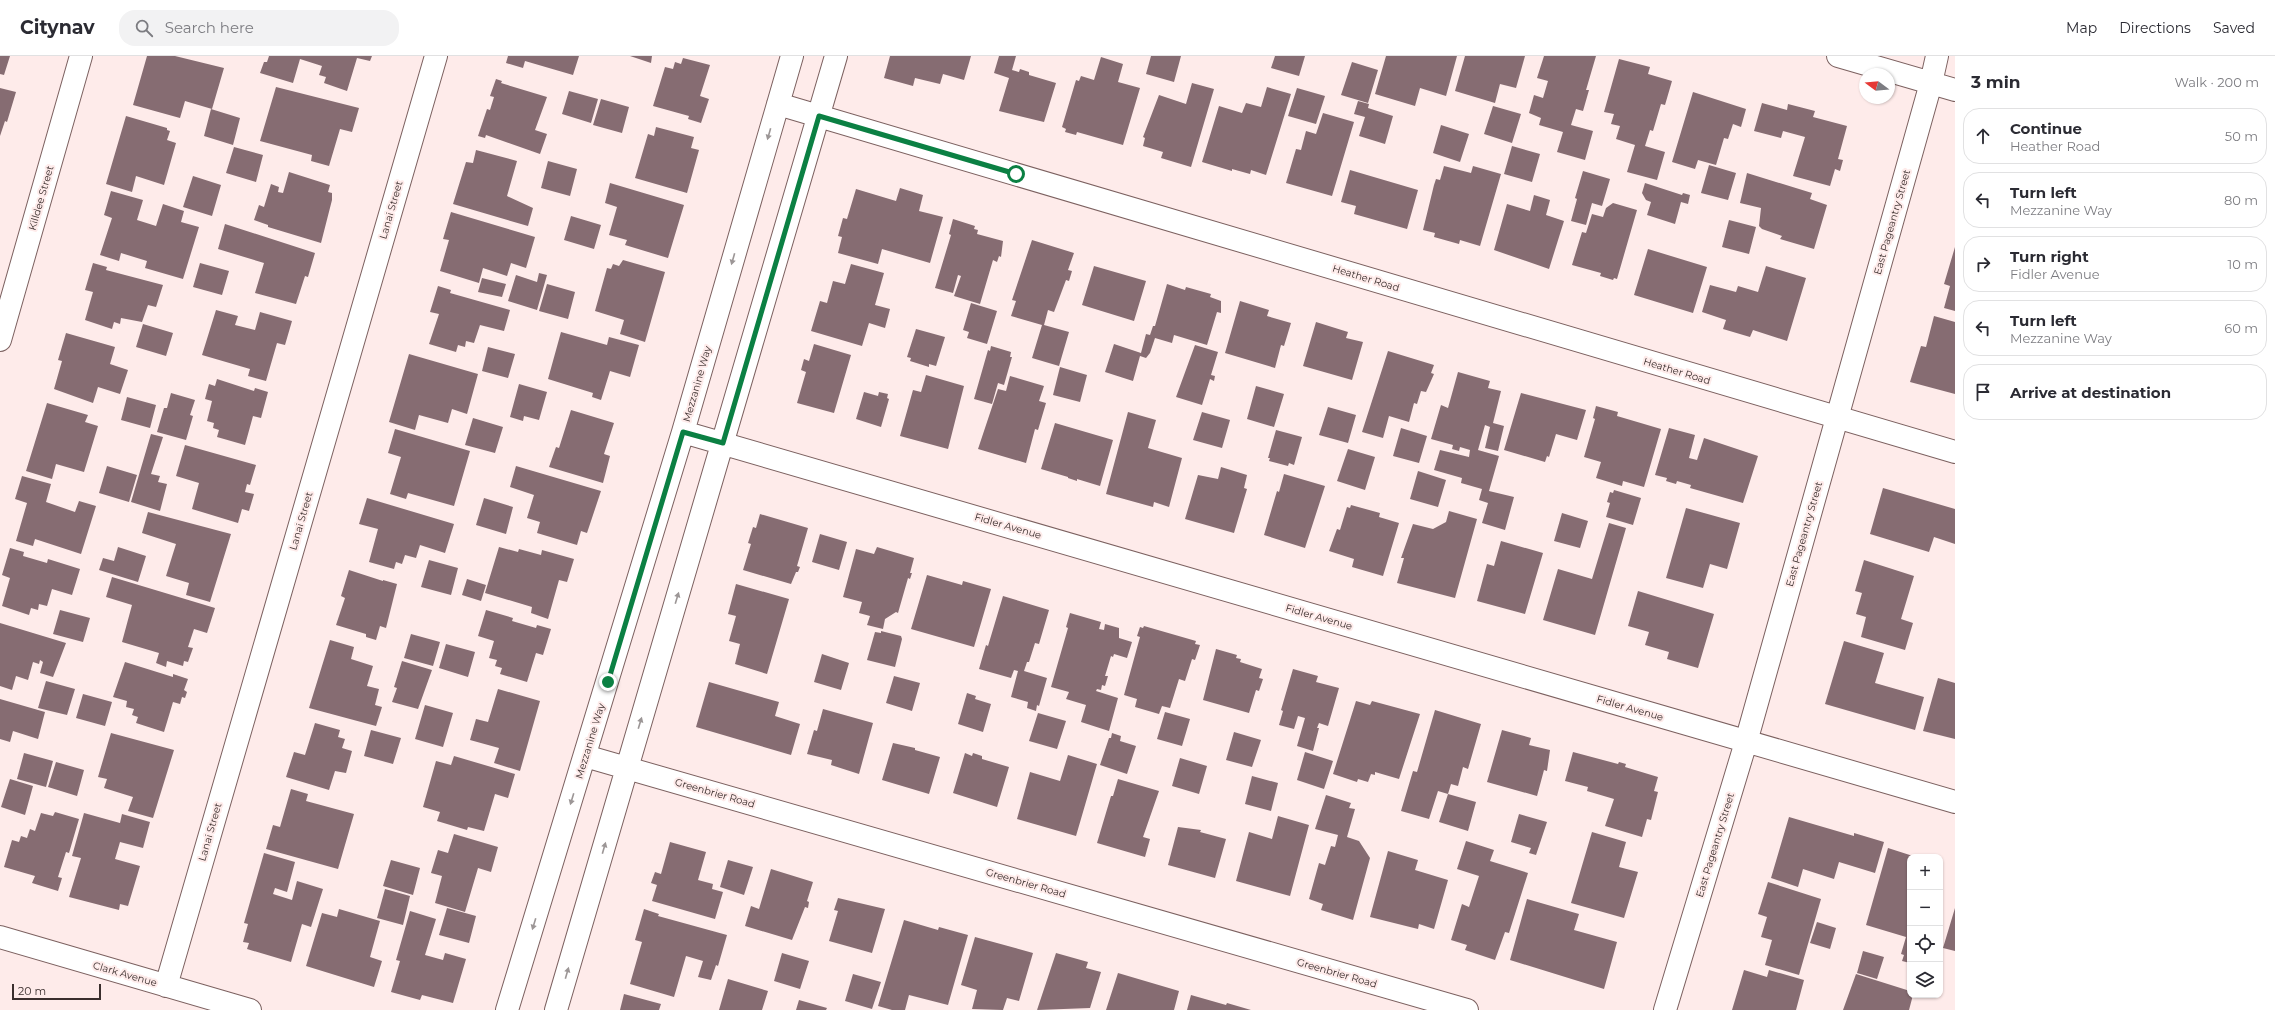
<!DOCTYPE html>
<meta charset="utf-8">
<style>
body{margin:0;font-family:Montserrat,sans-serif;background:#f2f2f3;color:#2b2b33}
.controls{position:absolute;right:12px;bottom:12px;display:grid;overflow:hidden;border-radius:8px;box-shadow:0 1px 3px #0004}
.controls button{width:36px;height:36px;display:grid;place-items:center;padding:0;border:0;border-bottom:1px solid #e1e1e2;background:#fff;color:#2b2b33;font:20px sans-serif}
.compass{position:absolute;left:1859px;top:12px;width:36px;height:36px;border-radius:50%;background:#fff;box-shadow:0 1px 3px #0004;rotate:286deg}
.scale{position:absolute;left:12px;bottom:10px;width:89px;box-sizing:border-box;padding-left:4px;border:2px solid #3a2e2d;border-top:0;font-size:11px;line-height:14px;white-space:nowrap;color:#3a2e2d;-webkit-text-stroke:3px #feebea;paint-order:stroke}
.stop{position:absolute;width:12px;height:12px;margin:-9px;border:3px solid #0b8043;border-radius:50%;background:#fff}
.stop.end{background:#0b8043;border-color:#fff;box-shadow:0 1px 4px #0008}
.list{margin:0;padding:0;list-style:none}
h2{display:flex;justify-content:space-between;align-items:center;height:52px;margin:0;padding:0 16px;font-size:17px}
h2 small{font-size:13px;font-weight:400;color:#7c7c81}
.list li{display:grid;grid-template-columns:26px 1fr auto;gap:12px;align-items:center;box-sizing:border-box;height:56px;margin:0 8px 8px;padding:0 8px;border:1px solid #e1e1e2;border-radius:16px}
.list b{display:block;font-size:15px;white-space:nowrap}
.list p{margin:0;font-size:13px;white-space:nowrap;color:#7c7c81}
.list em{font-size:13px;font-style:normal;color:#7c7c81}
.icon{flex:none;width:22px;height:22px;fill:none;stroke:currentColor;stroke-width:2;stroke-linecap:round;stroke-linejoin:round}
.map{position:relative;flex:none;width:1955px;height:954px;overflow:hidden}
header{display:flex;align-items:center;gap:24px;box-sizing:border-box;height:56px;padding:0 20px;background:#fff;border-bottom:1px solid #e1e1e2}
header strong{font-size:19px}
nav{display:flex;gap:22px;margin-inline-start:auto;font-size:14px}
.search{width:280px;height:36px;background:#f2f2f3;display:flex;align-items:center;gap:10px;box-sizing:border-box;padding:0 14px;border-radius:16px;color:#7c7c81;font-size:15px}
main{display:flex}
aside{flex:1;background:#fff}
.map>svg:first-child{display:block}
.building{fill:#866c72}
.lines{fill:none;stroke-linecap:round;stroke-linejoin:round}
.minor-casing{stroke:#7c6160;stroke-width:24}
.minor{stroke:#fff;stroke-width:22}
.oneway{fill:#9c9696}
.route{stroke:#0b8043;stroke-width:5}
.labels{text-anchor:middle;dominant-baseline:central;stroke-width:4;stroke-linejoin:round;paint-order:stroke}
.street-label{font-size:10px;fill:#3a2e2d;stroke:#feebea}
</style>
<header>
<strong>Citynav</strong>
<div class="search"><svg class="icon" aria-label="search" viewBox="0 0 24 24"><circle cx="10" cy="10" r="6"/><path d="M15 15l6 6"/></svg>Search here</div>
<nav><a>Map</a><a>Directions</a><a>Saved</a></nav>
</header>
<main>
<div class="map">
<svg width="1955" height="954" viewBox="0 0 1955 954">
<rect width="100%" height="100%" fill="#feebea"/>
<path class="building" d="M0 0H10L4 19 0 18Z
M147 0H175L224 12 212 53 185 45 180 62 133 49Z
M269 0H372L370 5 357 2 347 35 324 27 326 21 319 19 322 10 300 3 293 27 260 17 264 6H267Z
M508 0H579L573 19 525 5 523 12 506 7Z
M630 0H652L651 7Z
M890 0H971L964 24 943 18 940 28 915 22 913 30 884 22Z
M999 0H1016L1012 14 1019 16 1020 13 1029 16V19L1056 27 1044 66 999 55 1009 22 994 17Z
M1151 0H1181L1174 26 1146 18Z
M1275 0H1305L1299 20 1271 12Z
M1386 0H1457L1446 40 1420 32 1415 50 1375 38Z
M1465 0H1525L1516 32 1500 28 1495 47 1455 35Z
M1544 0H1596L1586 34H1589L1583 55 1576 53 1571 69 1593 75 1585 104 1557 96 1563 76 1539 69 1541 62 1529 57 1534 39 1543 42 1548 25 1537 22Z
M1101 1 1123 8 1118 26 1140 32 1123 89 1077 76 1076 79 1065 76 1066 73 1062 71 1076 24 1079 25 1081 20 1094 24Z
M683 2 710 9 700 40 709 43 701 67 688 63 689 60 653 50 665 11 673 13 675 6 681 8Z
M1619 3 1650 11 1648 18 1672 25 1665 49 1661 48 1653 75 1650 74 1645 90 1665 96 1657 124 1627 116 1635 89 1616 83 1620 70 1611 68 1614 58 1604 56Z
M1352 6 1378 14 1368 47 1341 39Z
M496 23 502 25 501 27 547 41 535 74 547 78 540 98 486 79 485 82 478 80 487 53 490 54 494 41 490 40Z
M1192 27 1214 33 1191 111 1161 102 1163 96 1143 90 1145 82 1143 81 1159 39 1186 48Z
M276 31 359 52 352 76 340 73 329 110 311 105 312 99 260 85Z
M1267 31 1291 38 1266 119 1251 114 1250 118 1232 113V115L1202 106 1219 50 1242 57 1246 47 1261 51Z
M0 32 16 36 7 66 5 65 0 80Z
M1297 32 1325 40 1316 68 1288 60Z
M569 35 598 43 591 67 562 58Z
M1693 36 1746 53 1741 71 1733 68 1728 83 1724 82 1716 109 1698 104 1695 113 1672 106Z
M601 43 629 51 622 77 593 69Z
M1358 45 1369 48 1368 52 1393 60 1385 88 1359 80 1365 61 1354 58Z
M1762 47 1787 54 1788 48 1815 55 1813 61 1847 70 1838 103 1843 104 1840 115 1835 113 1830 130 1793 120 1805 81 1783 75 1781 82 1754 75Z
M1493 50 1521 58 1512 87 1484 78Z
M211 53 240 62 233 89 204 80Z
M1323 57 1354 66 1332 140 1286 127 1296 93 1301 94 1306 75 1316 78Z
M126 60 167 72V74L170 75 167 84 176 87 164 129 136 120 132 136 106 128Z
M1441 69 1469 78 1460 106 1433 97Z
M656 71 694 81 691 92 699 94 687 137 635 122 648 78 654 80Z
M1512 90 1540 98 1532 126 1504 118Z
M234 91 263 99 256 126 226 117Z
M476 94 517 105 507 140 533 152 528 170 453 148 466 106 473 107Z
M548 105 577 113 570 140 541 132Z
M1709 109 1736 117 1728 144 1701 137Z
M1444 110 1471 117 1473 110 1501 118 1480 190 1460 184 1459 188 1434 181 1435 177 1423 174 1434 129 1436 123 1440 124Z
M1350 114 1418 134 1407 173 1354 158 1356 150 1341 146Z
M1583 115 1610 123 1602 150 1592 147 1586 169 1571 165 1577 143 1575 142Z
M289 116 330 129 328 136 332 137V144L321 187 268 171V169L254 164 259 149 264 151 271 128 279 131 278 136 283 137Z
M1747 117 1812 137 1810 143 1827 149 1814 193 1780 183 1782 180 1762 173 1759 170 1761 152 1740 147Z
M193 120 221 129 212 160 183 151Z
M610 127 684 149 668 202 625 189 627 184 609 179 617 151 605 147Z
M1645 127 1682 139 1683 137 1690 139 1688 148 1681 146 1675 168 1647 159 1651 146 1646 144 1642 137Z
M900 132 923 139 919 155 943 161 930 207 882 193 878 208 838 197 842 181 838 180 843 162 847 163 856 133 896 145Z
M111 135 143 144 137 164 156 170 163 148 184 155 181 166 199 171 183 223 145 212 147 205 121 197 119 205 100 199 112 162 104 159Z
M1534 139 1550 144 1546 159 1564 165 1549 213 1494 194 1507 148 1530 155Z
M1613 147 1637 154 1617 223 1614 222 1613 224 1600 220 1601 217 1572 209 1582 176 1586 177 1592 158 1603 161 1606 152Z
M451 156 535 181 526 212 511 207 507 220 483 212 479 227 440 215 449 184 443 183Z
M571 160 601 169 594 193 564 184Z
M953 163 975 170 974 173 978 174 977 178 1003 185 1001 201 999 200 997 206 993 204 980 248 954 240 961 220 958 219 953 237 935 232 951 179 949 178Z
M1729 164 1756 171 1749 198 1722 191Z
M225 168 315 197 308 221 305 220 296 248 255 237 264 207 218 193Z
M1032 184 1074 197 1068 214 1072 215 1069 225 1066 224 1054 256 1048 254 1044 269 1069 276 1059 310 1032 302 1042 269 1011 260 1016 245 1012 244Z
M1955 191V255L1944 252 1950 230 1944 228Z
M1648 193 1707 211 1693 257 1634 239Z
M623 204 665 216 645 286 620 278 624 264 595 255 607 212 611 213 613 208 619 210Z
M93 207 107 211 106 214 163 229 156 251 148 249 142 266 121 262 120 268 114 266 112 273 85 264 93 236 85 234Z
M200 207 229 215 222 239 193 231Z
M851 208 884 217 875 249 890 253 885 272 869 267 862 290 811 275 820 245 827 247 833 225 845 228Z
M1094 210 1146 225 1134 265 1082 249Z
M1766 210 1806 222 1787 285 1753 274 1750 281 1723 273 1726 264 1702 256 1710 229 1736 236 1738 230 1758 236Z
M539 217 547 219 537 254 508 245 516 219 537 226Z
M482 222 506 228 502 241 478 236Z
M547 228 575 236 568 263 539 255Z
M1167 228 1185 234 1186 231 1211 238 1210 241 1221 245V257L1217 256 1207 289 1174 279 1172 287 1155 282 1150 297 1146 302 1140 300 1133 325 1105 316 1114 288 1141 297 1146 278 1150 279 1153 270H1155Z
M438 230 451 234 450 237 510 254 504 275 480 269 474 287 466 285 465 291 458 289 456 296 429 288 439 258 430 256Z
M1240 245 1269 254 1267 260 1291 267 1284 290 1281 289 1275 312 1225 297Z
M971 247 997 255 987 288 967 282 969 276 963 274Z
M216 254 238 260 235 269 255 274 260 256 292 265 285 289 277 287 266 325 248 320 250 313 202 299Z
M1934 260 1955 266V338L1910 326 1921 290 1926 291Z
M1316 266 1348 276 1346 282 1363 286 1352 324 1303 310Z
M143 268 173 277 166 300 136 291Z
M916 273 945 281 936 310 929 308V311L910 305 911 302 907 301Z
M561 276 607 289 609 281 639 289 630 321 610 315 601 344 592 341 593 337 548 323Z
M66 277 115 291 110 308 128 314 120 338 98 331 93 347 54 333 62 305 58 304Z
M814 288 851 299 834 357 797 347 806 316 801 314 804 303 809 305Z
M1195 289 1218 296 1211 319 1215 320 1214 325 1210 323 1202 349 1176 341Z
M991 290 1011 296 1010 301H1012L1004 329 998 327 992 348 974 343 988 294 990 295Z
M488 291 515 298 508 322 482 315Z
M1388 295 1434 309 1431 317 1434 318 1426 336 1421 335 1417 348 1414 347 1409 366 1389 360 1383 382 1362 376Z
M409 298 478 318 467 358 452 353 448 367 419 359 415 374 389 366Z
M1060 311 1087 319 1080 346 1053 339Z
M1458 316 1490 325 1488 332 1501 335 1493 367 1504 370 1498 395 1485 392 1490 371 1485 369 1478 394 1499 400 1489 435 1514 441 1505 474 1482 467 1488 447 1479 444 1482 433 1461 427 1462 422 1434 414 1440 394 1469 401 1470 394 1460 391 1459 395 1452 393 1453 389 1431 383 1441 349 1448 352Z
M926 319 964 330 948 393 900 380 913 334 921 336Z
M1010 320 1044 330 1039 345 1046 347 1038 374 1035 373 1026 407 978 393 998 333 1006 335Z
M217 323 254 335 255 332 268 336 261 362 253 360 245 389 217 381 219 374 213 372 214 367 207 365 212 345 205 343 209 328 215 330Z
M519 328 547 336 539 364 524 360 523 365 510 361Z
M1256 330 1284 338 1274 371 1247 363Z
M864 336 878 340 879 336 888 338 887 342 889 343 881 371 856 363Z
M171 337 195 344 190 359 193 360 186 384 157 376 164 352H167Z
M1521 337 1586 354 1577 384 1556 378 1549 401 1547 400 1545 406 1504 394Z
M127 341 156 349 150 372 121 364Z
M47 347 88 359 85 366 98 370 84 416 56 408 52 423 26 415Z
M1596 350 1618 356 1617 360 1661 373 1644 431 1623 425 1622 430 1596 422 1601 406 1584 401 1595 363 1593 362Z
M1328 351 1356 359 1348 387 1319 379Z
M571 354 614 367 604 398 610 400 603 427 549 411 556 391 559 392Z
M1128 356 1156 364 1148 392 1182 402 1169 451 1154 446 1153 451 1106 438Z
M1202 356 1230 364 1222 392 1193 384Z
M473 362 503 371 495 397 465 389Z
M1055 367 1113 384 1100 430 1077 423V425L1068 422V421L1041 413Z
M1401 372 1427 380 1419 407 1393 400Z
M1669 372 1695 379 1689 402 1697 404 1704 382 1758 400 1743 447 1690 432 1691 429 1677 425 1676 428 1666 425 1667 422 1655 419Z
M395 373 470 395 454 450 408 437 406 443 390 438 401 401 388 397Z
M1276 374 1302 381 1294 409 1289 407 1288 410 1269 405 1270 402H1268Z
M151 378 163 381 151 418 160 420 158 426 167 428 160 455 131 446Z
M185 389 256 409 250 429 247 428 245 436 254 438 249 455 242 453 238 467 192 453 199 427 176 420Z
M1348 393 1375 401 1365 434 1337 425Z
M107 410 137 419 129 446 99 437Z
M516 410 601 435 587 477 581 475 577 489 537 477 540 466 527 462 534 439 510 431Z
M1221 411 1247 419 1244 432 1247 433 1234 477 1185 463 1198 419 1218 423Z
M1418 415 1446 424 1438 451 1410 443Z
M1284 418 1325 430 1305 492 1264 479 1277 435 1279 436Z
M22 420 51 428 46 446 75 456 79 445 96 450 81 498 35 483 33 490 16 485 27 447 15 443Z
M1883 432 1955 453V488L1934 481 1929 496 1870 478Z
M1614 434 1641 442 1633 469 1606 461 1610 447 1607 446 1610 436 1613 437Z
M367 442 454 468 445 497 420 489 416 502 405 499 402 508 396 506 394 513 369 506 378 473 359 468Z
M484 442 513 451 506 478 476 469Z
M1351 449 1380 457 1379 461 1399 467 1383 520 1352 511 1354 503 1329 495 1337 473 1340 474 1347 451 1350 452Z
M1686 452 1740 467 1727 513 1710 508 1703 532 1666 522Z
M1449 455 1477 463 1455 542 1397 527 1404 502H1401L1413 468 1433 473 1446 466Z
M148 456 231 478 210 546 186 539 189 527 166 520 176 488 142 477Z
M1562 457 1588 465 1580 492 1554 485Z
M760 458 808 472 797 510 800 511 798 516H796L791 528 743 514 751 488 748 487 753 471 756 472Z
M1609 467 1626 472 1595 579 1543 564 1558 513 1592 523Z
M820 478 847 486 839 514 812 506Z
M1501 485 1543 497 1525 558 1477 545 1487 508 1494 510Z
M118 491 146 500 138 526 99 514 103 502 114 505Z
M499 491 518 496 519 493 541 499 542 494 574 503 567 526 559 524 548 563 531 557 532 551 485 537Z
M877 491 914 502 910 517H912L910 523 908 522 898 557 896 556 885 563 883 573 867 569 870 560 859 557 862 546 843 541 856 493 874 498Z
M10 492 24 496 23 500 47 507 48 503 80 513 72 539 52 533 47 550 39 548 38 554 31 552 29 559 2 550 10 522 2 519Z
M429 504 458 512 451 539 421 531Z
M1864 504 1914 520 1901 563 1913 567 1905 594 1861 581 1866 561 1856 558 1862 537 1855 535Z
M349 514 383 525V524L397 528 386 572 380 570 376 584 366 581V578L336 569 345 542 341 540Z
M927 519 962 529 963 525 991 533 974 591 911 573Z
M112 521 215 552 207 577 194 573 188 591 193 592 188 606 184 605 183 610 167 605 166 611 156 607 159 597 122 586 132 549 106 541Z
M467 523 486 529 481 545 462 539Z
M736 528 789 543 767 618 735 608 740 588 729 585 736 560 728 558Z
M1638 535 1714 558 1698 612 1667 603 1669 596 1645 589 1649 576 1628 570Z
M1003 540 1049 554 1039 588 1035 587 1029 606H1027L1024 615 1047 622 1039 650 1037 649 1036 655 1027 652 1028 646 1011 641 1018 615 1014 614 1011 622 979 613 986 589 988 590Z
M60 554 90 562 83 586 53 578Z
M486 554 513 562 512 565 536 572 537 569 551 573 543 599 536 597 527 626 500 618 502 612 495 610 497 604 489 602 494 585 478 580Z
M1070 557 1101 566 1099 573 1104 574 1105 568 1119 572V582L1132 586 1127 602 1114 598 1113 601 1111 600 1105 620H1108L1105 630 1102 629 1101 634 1097 633 1096 635 1118 642 1109 675 1081 666 1086 649 1066 643 1069 636 1051 631 1068 572 1066 571Z
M0 567 66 587 53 621 40 617 43 606 40 604 39 608 33 606 28 624 16 620 12 634 0 630Z
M1144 570 1196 585 1195 588 1200 589 1195 604 1192 603 1185 625 1179 623 1170 652 1162 650 1159 658 1135 651 1137 643 1124 639 1140 581 1137 580 1140 571 1143 572Z
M881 575 901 580 902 583 895 611 867 604 875 576 881 577Z
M411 578 440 586 433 610 404 602Z
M330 584 354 591 351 603 373 610 367 630 379 633 375 649 382 651 376 670 309 652Z
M1844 585 1884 597 1875 627 1924 641 1915 674 1825 648Z
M446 588 475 596 468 621 439 612Z
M1216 593 1237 599 1236 602 1241 603 1240 606 1262 613 1259 622 1263 623 1259 635 1256 634 1249 657 1203 644Z
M822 598 849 607 841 634 814 626Z
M402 605 432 614 418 653 392 646 397 632 394 631Z
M125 606 173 621V618L188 623 184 634 187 636 185 642 182 641 180 648 173 646 164 676 136 667 138 661 132 659 134 653 126 651 127 645 113 641Z
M1293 613 1318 620 1316 626 1339 632 1328 670 1319 667 1317 672H1319L1313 695 1297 690 1305 662 1298 660 1294 673 1279 669 1283 655 1281 654Z
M894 620 920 627 912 655 886 647Z
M1938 622 1955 627V683L1923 675Z
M46 625 75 633 67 659 38 652Z
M709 626 779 646 775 660 800 668 791 699 696 671Z
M498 633 540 645 520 715 494 707 499 692 470 684 476 663 488 666Z
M967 637 976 640 975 643 991 648 983 676 958 668Z
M83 638 112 646 105 670 76 662Z
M0 643 45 656 38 683 13 675 10 686 0 683Z
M1356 645 1370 649 1372 645 1420 658 1399 723 1375 716V719L1371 718 1368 726 1358 723 1357 726 1333 718Z
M425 649 453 657 443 691 415 683Z
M823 653 873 667 859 718 831 709 832 704 807 698 814 674 817 675Z
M1435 654 1481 668 1468 713 1463 711 1458 730 1451 728 1448 738 1476 746 1468 775 1439 766 1448 738 1438 735 1429 763 1401 755 1413 715 1417 716Z
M1165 656 1190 663 1182 690 1157 683Z
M1038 657 1066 665 1057 693 1029 685Z
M315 667 340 674 338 681 345 683 342 692 352 695 346 717 335 715 329 734 286 721 294 696 305 699Z
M371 674 401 682 393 708 364 700Z
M1502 674 1531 682 1529 689 1550 694 1547 715 1544 714 1537 740 1487 726Z
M1234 676 1261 684 1252 711 1226 704Z
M111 677 174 694 153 762 128 755 133 741 104 732 107 723 98 721Z
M1112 677 1121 680 1120 685 1136 690 1127 718 1100 709 1109 682H1111Z
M893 687 915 692V694L940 701 929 738 882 724Z
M1305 696 1333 705 1324 733 1297 724Z
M1573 696 1618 708 1619 706 1626 708 1625 711 1658 721 1654 735 1658 736 1651 764 1647 763 1642 781 1605 770 1614 743 1587 735 1588 731 1565 725Z
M24 697 53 705 46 731 17 723Z
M965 697 972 700 973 697 982 700V703L1009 711 997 751 953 737Z
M1068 699 1097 708 1076 780 1017 763 1030 716 1060 725Z
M454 700 515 718 508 742 495 738 484 775 468 771 467 774 437 765 440 756 423 751 436 705 451 709Z
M1180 702 1207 710 1199 738 1172 730Z
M56 706 84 714 77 740 48 731Z
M1252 720 1278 727 1271 755 1245 748Z
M10 723 33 730 25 759 1 751Z
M1118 723 1159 735 1143 781 1150 783 1145 801 1097 787 1111 740H1113Z
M291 733 308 738 306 745 354 758 338 813 266 793 273 769 280 771Z
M1326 739 1351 747 1349 752 1355 753 1347 781 1359 785 1370 802 1353 864 1321 854 1323 848 1309 843 1319 807 1325 809 1331 790 1335 791 1338 779 1315 773Z
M55 756 79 763 69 797 66 796 58 821 62 822 58 835 32 827 35 820 4 811 12 784 19 786 21 780 27 782 30 773 35 775 41 757 53 760Z
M84 757 120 767 122 758 150 766 143 792 120 786 115 803 140 810 128 850 120 848 119 854 69 841 81 802 72 800Z
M1519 758 1547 766 1536 799 1529 797 1531 792 1511 786Z
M1278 760 1309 769 1290 840 1236 825 1249 776 1272 783Z
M1789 761 1854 780V777L1884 786 1875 817 1839 806 1834 823 1803 813 1798 831 1771 822Z
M1178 771 1201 774 1200 776 1226 783 1215 822 1168 809Z
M1592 776 1626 786 1619 811 1638 816 1624 862 1571 847Z
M454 778 498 791 491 816 478 812 465 856 435 847 442 820 431 817 438 794 448 797Z
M1466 785 1494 794 1490 805 1528 817 1509 877 1505 876 1495 904 1465 894 1467 889 1451 884 1462 848 1469 851 1479 820 1457 813Z
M670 786 706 796 698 824 713 828 712 833 723 836 715 863 652 845 657 829 651 827 655 816 661 818Z
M1888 792 1916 801H1910V907L1902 905 1904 899 1901 898 1906 881 1866 869Z
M1388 795 1418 804 1415 814 1448 824 1434 873 1419 868 1418 873 1370 861Z
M264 797 295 806 287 836 275 832 273 838 292 844 297 825 323 833 311 871 302 868 291 906 247 893 249 887 243 886 248 868 244 867Z
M391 804 420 812 413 839 383 830Z
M728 804 753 811 744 839 720 831Z
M771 813 813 826 807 845 809 846 808 852 805 851 792 884 745 870 751 850 759 853Z
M1768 826 1821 843 1799 919 1765 909 1772 884 1761 881 1767 861 1758 858Z
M385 833 410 840 403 869 377 862Z
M838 842 885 853 872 897 829 885 838 855 834 854Z
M1527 843 1579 858 1574 874 1617 886 1604 933 1510 904Z
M447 852 476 860 469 887 439 879Z
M1955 852V895L1943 892Z
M339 853 380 865 370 901 382 905 374 931 306 910 322 857 337 861Z
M644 853 659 858 658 860 727 879 718 910 716 909 711 924 698 921 703 905 686 900 674 941 630 928 642 886 635 884Z
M410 855 436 863 425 899 443 904 445 897 466 903 453 947 422 939 420 944 391 936 400 905 396 904Z
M904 864 938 874 939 871 968 879 948 949 909 939 905 954H892L878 950Z
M1817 866 1836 872 1830 893 1810 887Z
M975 881 1033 897 1019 945 1007 942 1003 954 972 953 977 934 961 929Z
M1863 895 1884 901 1877 923 1857 917Z
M782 897 809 905 800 933 774 925Z
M1056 897 1088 906 1086 912 1101 916 1090 952 1037 954Z
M1744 914 1767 921 1769 914 1804 924 1796 954H1732Z
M1118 917 1179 935 1174 954H1106Z
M853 918 881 926 872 953 845 945Z
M1856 918 1910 935V939H1913L1909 954H1843Z
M728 923 768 935 762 954H719Z
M624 938 661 948 659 954H620Z
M1191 939 1226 949 1227 947 1251 954H1187Z
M799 944 827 952 826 954H796Z"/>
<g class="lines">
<g class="minor-casing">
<path id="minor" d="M1838 0 1955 34
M778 48 1955 396
M0 284 81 0
M683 376 1955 746
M585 700 1467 954
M0 881 250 954
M166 930 436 0
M507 954 683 376 792 0
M556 954 836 0
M1665 954 1746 686 1931 27 1937 0"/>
</g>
<use href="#minor" class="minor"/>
</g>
<defs><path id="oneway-solid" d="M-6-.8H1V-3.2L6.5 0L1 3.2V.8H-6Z"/></defs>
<g class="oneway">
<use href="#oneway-solid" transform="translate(769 78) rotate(106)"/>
<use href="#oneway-solid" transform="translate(733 203) rotate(106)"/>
<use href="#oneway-solid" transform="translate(677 542) rotate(-73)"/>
<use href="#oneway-solid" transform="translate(640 667) rotate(-73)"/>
<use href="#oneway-solid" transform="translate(572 743) rotate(107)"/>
<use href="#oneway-solid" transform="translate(604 792) rotate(-74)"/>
<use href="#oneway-solid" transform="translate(534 868) rotate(107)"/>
<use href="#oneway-solid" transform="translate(567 917) rotate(-74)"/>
</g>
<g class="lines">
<path class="route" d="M608 626 683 376 723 387 819 60 1016 118"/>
</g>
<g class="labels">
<g class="street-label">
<text transform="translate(41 142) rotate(-74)">Killdee Street</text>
<text transform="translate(391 154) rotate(-74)">Lanai Street</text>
<text transform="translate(1892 166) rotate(-74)">East Pageantry Street</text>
<text transform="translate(1366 222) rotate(17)">Heather Road</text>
<text transform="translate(1677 315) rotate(17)">Heather Road</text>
<text transform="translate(697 328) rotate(-74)">Mezzanine Way</text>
<text transform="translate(301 465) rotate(-74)">Lanai Street</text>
<text transform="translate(1008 470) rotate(16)">Fidler Avenue</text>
<text transform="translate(1804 478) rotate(-74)">East Pageantry Street</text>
<text transform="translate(1319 561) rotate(16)">Fidler Avenue</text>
<text transform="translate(1630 652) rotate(16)">Fidler Avenue</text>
<text transform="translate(590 685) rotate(-73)">Mezzanine Way</text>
<text transform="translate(715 737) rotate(16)">Greenbrier Road</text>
<text transform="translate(210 776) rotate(-74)">Lanai Street</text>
<text transform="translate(1715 789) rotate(-73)">East Pageantry Street</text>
<text transform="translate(1026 827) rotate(16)">Greenbrier Road</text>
<text transform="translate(1337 917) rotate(16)">Greenbrier Road</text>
<text transform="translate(125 918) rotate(16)">Clark Avenue</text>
</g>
</g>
</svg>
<div class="controls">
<button>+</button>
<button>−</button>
<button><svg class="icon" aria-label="locate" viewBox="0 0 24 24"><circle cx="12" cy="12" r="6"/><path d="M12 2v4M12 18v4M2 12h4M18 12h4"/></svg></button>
<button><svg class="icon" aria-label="layers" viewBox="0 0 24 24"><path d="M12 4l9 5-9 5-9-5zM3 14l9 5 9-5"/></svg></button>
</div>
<svg class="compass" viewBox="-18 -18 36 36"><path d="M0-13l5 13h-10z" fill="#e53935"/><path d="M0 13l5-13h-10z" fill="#7c7c81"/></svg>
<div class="scale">20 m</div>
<div class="stop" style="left:1016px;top:118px"></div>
<div class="stop end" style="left:608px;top:626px"></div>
</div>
<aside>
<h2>3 min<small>Walk · 200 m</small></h2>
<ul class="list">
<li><svg class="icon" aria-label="ahead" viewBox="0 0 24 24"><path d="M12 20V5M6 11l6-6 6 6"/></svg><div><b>Continue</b><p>Heather Road</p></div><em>50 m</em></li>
<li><svg class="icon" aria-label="left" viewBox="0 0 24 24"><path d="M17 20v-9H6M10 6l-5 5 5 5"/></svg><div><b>Turn left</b><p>Mezzanine Way</p></div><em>80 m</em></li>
<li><svg class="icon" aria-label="right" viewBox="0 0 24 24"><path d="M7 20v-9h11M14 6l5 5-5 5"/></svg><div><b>Turn right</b><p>Fidler Avenue</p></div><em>10 m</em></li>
<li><svg class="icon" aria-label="left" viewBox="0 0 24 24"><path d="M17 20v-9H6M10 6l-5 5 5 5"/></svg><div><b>Turn left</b><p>Mezzanine Way</p></div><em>60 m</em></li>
<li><svg class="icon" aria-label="arrive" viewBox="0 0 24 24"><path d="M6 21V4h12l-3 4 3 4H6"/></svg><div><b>Arrive at destination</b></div></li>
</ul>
</aside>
</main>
